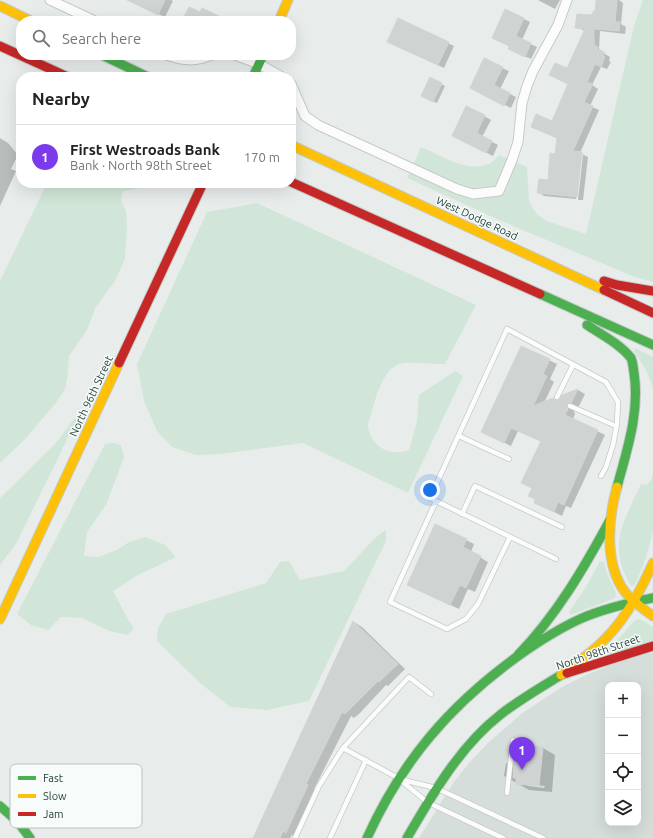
<!DOCTYPE html>
<meta charset="utf-8">
<style>
body{margin:0;font-family:Ubuntu,sans-serif;background:#f2f2f2;color:#222}
.controls{position:absolute;right:12px;bottom:12px;display:grid;overflow:hidden;border-radius:8px;box-shadow:0 4px 16px #0002}
.controls button{width:36px;height:36px;display:grid;place-items:center;padding:0;border:0;border-bottom:1px solid #e0e0e0;background:#fff;color:#222;font:20px sans-serif}
.you{position:absolute;left:430px;top:490px;width:14px;height:14px;margin:-10px;border:3px solid #fff;border-radius:50%;background:#1a73e8;box-shadow:0 0 0 6px #1a73e833}
.badge{display:grid;place-items:center;width:26px;height:26px;border-radius:50%;background:#7c3aed;color:#fff;font-size:13px;font-weight:700}
.pin{position:absolute;translate:-50% -33px;filter:drop-shadow(0 1px 2px #0008)}
.pin::after{content:'';position:absolute;top:21px;width:14px;height:12px;background:inherit;clip-path:polygon(0 0,100% 0,50% 100%)}
.list{margin:0;padding:0;list-style:none}
h2{display:flex;justify-content:space-between;align-items:center;height:52px;margin:0;padding:0 16px;font-size:17px}
h2 small{font-size:13px;font-weight:400;color:#767676}
.list li{display:grid;grid-template-columns:26px 1fr auto;gap:12px;align-items:center;box-sizing:border-box;height:64px;padding:0 16px;border-top:1px solid #e0e0e0}
.list b{display:block;font-size:15px;white-space:nowrap}
.list p{margin:0;font-size:13px;white-space:nowrap;color:#767676}
.list em{font-size:13px;font-style:normal;color:#767676}
.icon{flex:none;width:22px;height:22px;fill:none;stroke:currentColor;stroke-width:2;stroke-linecap:round;stroke-linejoin:round}
.map{position:relative;flex:none;width:653px;height:838px;overflow:hidden}
.search{position:absolute;background:#fff;box-shadow:0 4px 16px #0002;left:16px;top:16px;width:280px;height:44px;display:flex;align-items:center;gap:10px;box-sizing:border-box;padding:0 14px;border-radius:16px;color:#767676;font-size:15px}
.panel{position:absolute;background:#fff;box-shadow:0 4px 16px #0002;left:16px;top:72px;width:280px;height:116px;border-radius:16px}
.map>svg:first-child{display:block}
.built{fill:#d6dedb;fill-rule:evenodd}
.green{fill:#d1e6d8}
.shadow{fill:#0003;fill-rule:evenodd}
.building{fill:#cfd4d2;stroke:#d1d6d4}
.lines{fill:none;stroke-linecap:round;stroke-linejoin:round}
.lane-casing{stroke:#c5cac8;stroke-width:6}
.street-casing{stroke:#c5cac8;stroke-width:11}
.fast-casing{stroke:#c3cbc8;stroke-width:11}
.slow-casing{stroke:#c3cbc8;stroke-width:11}
.jam-casing{stroke:#c3cbc8;stroke-width:11}
.lane{stroke:#fcfcfc;stroke-width:4.5}
.street{stroke:#fcfcfc;stroke-width:9}
.fast{stroke:#4caf50;stroke-width:9}
.slow{stroke:#ffc107;stroke-width:9}
.jam{stroke:#c62828;stroke-width:9}
.labels{text-anchor:middle;dominant-baseline:central;stroke-width:3;stroke-linejoin:round;paint-order:stroke}
.street-label{font-size:11px;fill:#24423a;stroke:#f7fbf9}
.key{fill:#f7fbf9;stroke:#b8c4c0;stroke-width:1}
.key-label{font-size:11px;fill:#24423a}
</style>
<div class="map">
<svg width="653" height="838" viewBox="0 0 653 838">
<rect width="100%" height="100%" fill="#e8edeb"/>
<path class="built" d="M653 652V838H419L453 783 469 763 488 743 521 714 562 687 588 674 616 663ZM608 685H638V823H608Z"/>
<path class="green" d="M643 0H653V282L632 276 497 219 407 178 421 147C443 156 480 181 499 155L527 167 529 200 533 209 538 215 547 221 586 234 634 26Z
M47 183H150L136 189 123 191 121 200 126 211 127 227 125 259 115 281 96 307 87 330 69 356 68 373 65 389 56 403 25 439 0 463V281Z
M257 203 476 305 445 364C434 364 408 361 399 364 383 370 376 397 372 411 371 416 368 422 368 426 371 447 390 457 409 450L417 421 419 395 455 371 463 376 408 493 303 443 221 454 196 455 172 447 157 431 144 401 137 364 207 212Z
M635 348 653 357V387L646 370 634 351Z
M78 417 16 544 0 565V498L55 444 73 420Z
M114 443 121 445 124 457 106 505 87 532 84 556 99 557 117 550 129 542 145 537 165 545 176 557 138 575 113 591 129 621 134 628 128 635 109 631 82 618 61 617 48 630 31 625 17 614 105 444Z
M653 473C653 491 653 511 653 529 650 549 643 567 634 586H631C607 545 623 523 641 484L646 485 651 480Z
M386 530V541L309 701 267 710 230 707 200 683 157 641 158 628 166 614 266 583 280 562 289 561 300 580 344 571 375 538Z
M600 561 604 562 607 573 616 593 615 598 571 615 569 612 587 585Z
M638 619 643 621 653 627V640L608 655 605 651 622 635 634 621Z"/>
<path class="shadow" d="M137 0H171L173 1 165 17 143 7Z
M538 0H560L555 9Z
M597 0H619L623 3 621 24 626 27 625 34 600 31 599 49 604 52 603 53 610 57 609 61 611 62 607 69 601 67 592 85 598 89 590 106 599 110 580 153 588 157 583 200H578L583 155H581L576 199 544 196 538 192 548 181 556 155 558 138 553 122 569 84 567 69 585 31 576 27 592 16 594 12 596 13Z
M506 10 530 22 522 40 537 47 531 59 515 52 510 46Z
M448 43 454 46 444 68 395 45Z
M502 68 509 71 500 89 516 97 511 108 477 91Z
M441 84 445 86 437 103 426 98Z
M484 116 491 120 482 137 498 145 493 156 460 139Z
M0 138 8 143 18 155 11 169 16 171 0 206Z
M549 360 557 364 550 379 554 382 544 403 559 401 563 395 578 390 585 394 579 406 574 408V412L575 414 573 419 605 435 571 508 566 506 562 516 542 506 536 499 533 488 523 483 542 442 518 431 511 446 490 436Z
M466 540 474 544 471 552 488 562 475 592 468 589 459 609 408 585Z
M354 622 362 627 405 669 388 686 386 685 359 714 354 718 351 716 314 789 316 790 295 836 292 835 290 838H254Z
M543 748 555 755 552 792 529 790 504 776 506 763 515 768ZM526 784 545 786 544 788 528 786Z"/>
<path class="building" d="M127 0H165L158 15Z
M596 0H617L615 22H620L619 31 594 29V45L598 47 597 49 605 53 603 56 605 57 601 67 595 64 587 82 593 84 584 102 593 106 573 151 582 152 577 197 537 193 539 179 548 180 550 153 555 154 557 138 531 127 536 114 552 121 568 84 549 75 555 63 567 68 585 29 575 28 577 14 592 15 594 10 595 16Z
M189 7 200 12 202 8 229 21H182Z
M505 9 524 18 516 36 531 43 525 57 508 49 509 46 492 38Z
M398 18 449 42 438 65 387 42Z
M484 58 503 67 494 85 510 93 504 106 470 88Z
M430 77 442 83 433 102 421 96Z
M466 106 485 115 477 133 492 141 486 153 452 136Z
M521 346 550 359 543 374 547 376 533 406 553 398 556 400H559L562 395 578 389 571 403 567 404 566 407 568 409 565 415 598 430 564 505 558 502 554 512 534 503 535 499 528 496 532 488 521 483 541 441 511 428 504 443 481 432Z
M435 524 467 539 463 547 481 556 466 588 460 585 450 605 407 585Z
M353 621 398 664 379 682 378 681 345 714 342 712 306 784 308 785 286 833 283 831 280 838H253Z
M520 745 543 747 539 786 516 784V778H513L514 763H518Z"/>
<g class="lines">
<g class="lane-casing">
<path id="lane" d="M557 397 573 365
M570 406 616 426
M459 436 509 459
M436 501 390 602 447 629 466 619 478 604 510 537
M462 514 475 486 562 527
M556 559 430 498 507 329 606 382 618 402 617 423 613 445 606 467 601 476
M343 748 398 778 427 802 503 838
M399 779 436 788 543 838
M507 793 513 740
M295 838 319 786 343 748 409 677 431 694
M330 838 366 760"/>
</g>
<g class="street-casing">
<path id="street" d="M50 0 95 21
M167 55C183 61 196 62 212 55
M235 55 259 64 282 77
M291 84 305 116 318 125 457 189 473 194 499 191 512 160 518 142 522 103 527 86 533 71 558 25 567 0"/>
</g>
<g class="fast-casing">
<path id="fast" d="M102 55 148 77
M253 77 263 55
M540 294 653 345
M587 325C602 335 620 344 631 358 633 362 633 368 634 373 640 412 627 450 617 487
M518 655C556 616 584 568 610 520
M0 806 18 822 30 838
M367 838C402 761 449 706 518 656 538 642 558 629 580 619 603 609 628 603 653 598
M407 838C432 795 460 746 500 715 519 700 540 688 561 675L567 673"/>
</g>
<g class="slow-casing">
<path id="slow" d="M0 6 31 21
M279 21 288 0
M291 145 604 290
M617 487C608 519 604 564 625 592 633 602 643 609 653 616
M0 619 119 363
M561 675C576 663 593 652 606 638 627 617 641 590 653 563"/>
</g>
<g class="jam-casing">
<path id="jam" d="M0 46 68 77
M291 182 540 294
M604 281 617 285 653 291
M604 290 653 313
M119 363 203 183
M567 673 653 646"/>
</g>
<use href="#lane" class="lane"/>
<use href="#street" class="street"/>
<use href="#fast" class="fast"/>
<use href="#slow" class="slow"/>
<use href="#jam" class="jam"/>
</g>
<g class="labels">
<g class="street-label">
<text transform="translate(477 218) rotate(25)">West Dodge Road</text>
<text transform="translate(91 396) rotate(-65)">North 96th Street</text>
<text transform="translate(598 652) rotate(-19)">North 98th Street</text>
</g>
</g>
<rect x="10" y="764" width="132" height="64" rx="6" class="key"/>
<rect x="18" y="776" width="18" height="4" fill="#4caf50"/>
<rect x="18" y="794" width="18" height="4" fill="#ffc107"/>
<rect x="18" y="812" width="18" height="4" fill="#c62828"/>
<g class="key-label">
<text x="43" y="782">Fast</text>
<text x="43" y="800">Slow</text>
<text x="43" y="818">Jam</text>
</g>
</svg>
<div class="controls">
<button>+</button>
<button>−</button>
<button><svg class="icon" aria-label="locate" viewBox="0 0 24 24"><circle cx="12" cy="12" r="6"/><path d="M12 2v4M12 18v4M2 12h4M18 12h4"/></svg></button>
<button><svg class="icon" aria-label="layers" viewBox="0 0 24 24"><path d="M12 4l9 5-9 5-9-5zM3 14l9 5 9-5"/></svg></button>
</div>
<div class="you"></div>
<div class="pin badge" style="left:522px;top:770px">1</div>
<div class="search"><svg class="icon" aria-label="search" viewBox="0 0 24 24"><circle cx="10" cy="10" r="6"/><path d="M15 15l6 6"/></svg>Search here</div>
<section class="panel">
<h2>Nearby<small></small></h2>
<ul class="list">
<li><span class="badge">1</span><div><b>First Westroads Bank</b><p>Bank · North 98th Street</p></div><em>170 m</em></li>
</ul>
</section>
</div>
